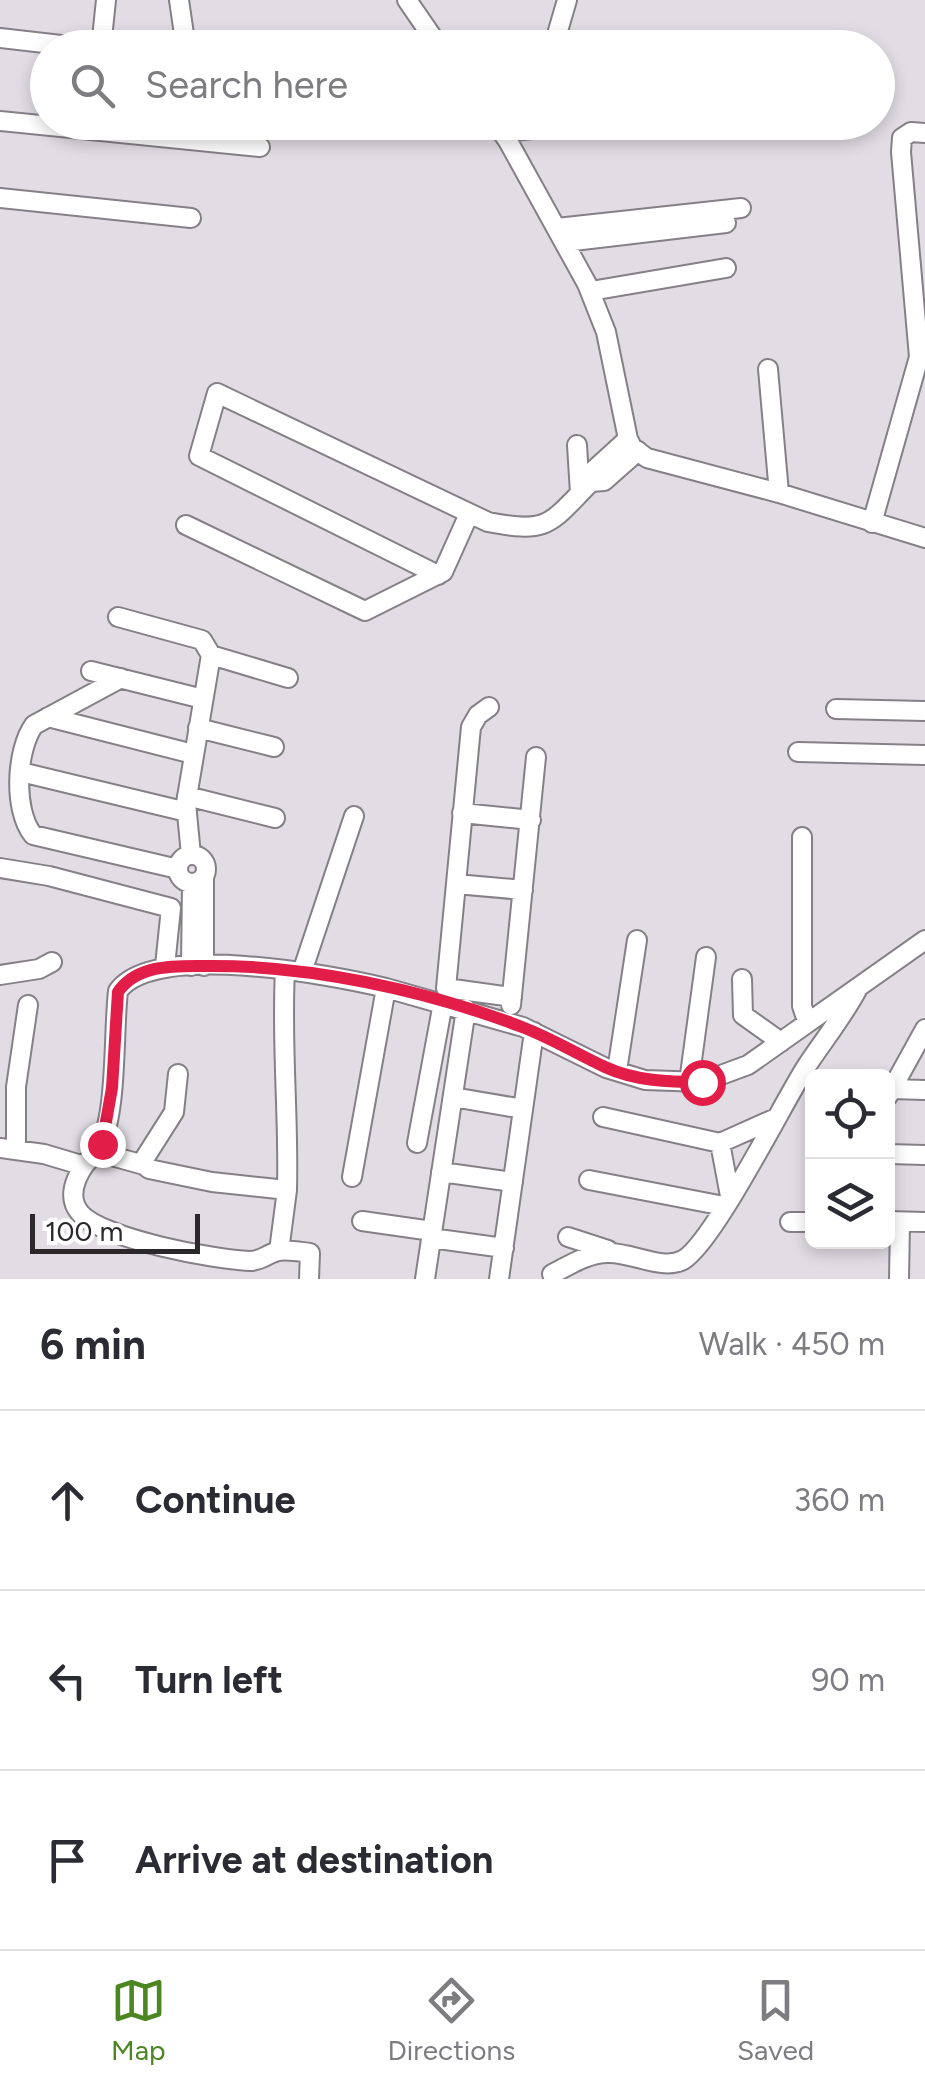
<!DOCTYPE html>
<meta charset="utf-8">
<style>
body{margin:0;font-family:Figtree,sans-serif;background:#f7f7f7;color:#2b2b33}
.controls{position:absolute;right:30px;bottom:30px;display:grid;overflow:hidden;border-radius:15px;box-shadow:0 5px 15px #0003}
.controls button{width:90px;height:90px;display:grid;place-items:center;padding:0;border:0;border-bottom:2px solid #e1e1e2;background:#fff;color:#2b2b33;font:50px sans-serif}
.scale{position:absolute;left:30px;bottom:25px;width:170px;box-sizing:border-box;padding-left:10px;border:5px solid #2a282b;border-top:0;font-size:28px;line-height:35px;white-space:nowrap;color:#2a282b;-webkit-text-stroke:8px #fff;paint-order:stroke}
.stop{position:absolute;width:30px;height:30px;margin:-22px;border:8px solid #e11d48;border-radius:50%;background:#fff}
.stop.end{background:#e11d48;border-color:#fff;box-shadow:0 2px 10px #0008}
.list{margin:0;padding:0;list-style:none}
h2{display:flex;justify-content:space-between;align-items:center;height:130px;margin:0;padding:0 40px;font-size:42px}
h2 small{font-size:32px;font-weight:400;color:#7c7c81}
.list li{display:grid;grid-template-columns:65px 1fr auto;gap:30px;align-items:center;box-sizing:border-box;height:180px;padding:0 40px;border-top:2px solid #e1e1e2}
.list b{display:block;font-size:38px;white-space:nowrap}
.list em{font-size:32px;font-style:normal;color:#7c7c81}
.icon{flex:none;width:55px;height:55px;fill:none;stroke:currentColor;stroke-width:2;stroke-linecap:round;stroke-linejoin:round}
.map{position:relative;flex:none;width:925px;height:1279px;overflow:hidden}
.search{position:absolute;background:#fff;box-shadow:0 5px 15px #0003;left:30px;right:30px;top:30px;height:110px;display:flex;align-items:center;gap:25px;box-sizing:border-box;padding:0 35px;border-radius:55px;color:#7c7c81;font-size:38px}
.sheet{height:670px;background:#fff}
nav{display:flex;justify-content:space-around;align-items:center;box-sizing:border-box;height:140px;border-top:2px solid #e1e1e2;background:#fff;font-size:28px;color:#7c7c81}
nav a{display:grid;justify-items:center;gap:5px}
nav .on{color:#4b8623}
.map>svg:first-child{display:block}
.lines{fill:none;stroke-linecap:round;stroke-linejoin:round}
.minor-casing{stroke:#858087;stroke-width:22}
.minor{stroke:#fff;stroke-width:18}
.route{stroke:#e11d48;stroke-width:12}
</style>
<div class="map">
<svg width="925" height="1279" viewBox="0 0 925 1279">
<rect width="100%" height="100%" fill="#e2dde5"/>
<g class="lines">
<g class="minor-casing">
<path id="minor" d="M179 0 186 48
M407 0 440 48
M0 38 87 48
M101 48 106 0
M553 48 567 0
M0 121 260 147
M495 122 508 141 587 284 606 332 628 439 632 447 647 458 779 493 925 538
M513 131 603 122
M0 198 191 218
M557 228 741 208
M565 242 726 223
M591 291 726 268
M768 369 779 493
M628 439 594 470 591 482 604 481 638 451
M577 445 580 493
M872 523 919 357 901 152 902 138 911 132 925 133
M186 525 365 611 443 572 469 514
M438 575 199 456 217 393 488 522C550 534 549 524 591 482
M118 617 202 640 211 655 186 803 191 855
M211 655 288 678
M91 671 203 699
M121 678 34 725C16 750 13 810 33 835L178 869
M489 707 478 715 471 727 446 988 512 997
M836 709 925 711
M48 717 193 754
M198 728 274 747
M798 752 925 755
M21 772 187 812
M187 796 275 818
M462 813 531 820
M802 837V1006L805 1015 813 1019
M178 869a14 14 0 1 1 28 0a14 14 0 1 1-28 0Z
M0 868 49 876 171 908 165 966
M204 876V966
M456 884 523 890
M191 966 192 883
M285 970C281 1044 289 1116 287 1190L212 1182 149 1169 144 1165 97 1152C118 1119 113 1033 118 991 154 941 331 975 386 988
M302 972 354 816
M0 975 39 969 52 962
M742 979 743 1015 781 1042
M511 1005 536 757
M617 1071 637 940
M689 1082 706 957
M891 1089 925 1090
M888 1096 925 1029
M453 1097 523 1109
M603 1117 720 1143 776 1118
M417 1143 443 1003
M720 1143 730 1196
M0 1148 44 1154 81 1165
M16 1150V1087L28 1005
M97 1152C82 1164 63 1193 80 1213 102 1239 216 1260 250 1261 262 1261 268 1253 279 1251 288 1249 301 1252 310 1253L309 1279
M888 1154 925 1155
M141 1164 174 1112 178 1074
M441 1172 513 1182
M352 1177 386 988 523 1027 606 1068 645 1080 702 1082 748 1065 925 940
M589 1180 724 1206
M362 1221 432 1231
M888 1221 925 1222
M790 1222H812
M568 1237 608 1250
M431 1238 504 1248
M279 1251 287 1190
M552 1274C570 1265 588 1253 608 1253 631 1252 663 1271 683 1260 713 1243 783 1103 806 1067 823 1041 842 1018 857 990
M425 1279 466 1009
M499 1279 534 1032
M899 1279 900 1222"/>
</g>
<use href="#minor" class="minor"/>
</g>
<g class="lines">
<path class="route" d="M102 1144 112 1088 118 992C137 965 172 966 201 966 305 964 426 990 522 1027 551 1038 577 1054 605 1067 635 1081 669 1082 702 1082"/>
</g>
</svg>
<div class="controls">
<button><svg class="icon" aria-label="locate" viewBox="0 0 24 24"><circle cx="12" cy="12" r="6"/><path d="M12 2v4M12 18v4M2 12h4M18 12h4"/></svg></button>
<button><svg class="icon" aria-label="layers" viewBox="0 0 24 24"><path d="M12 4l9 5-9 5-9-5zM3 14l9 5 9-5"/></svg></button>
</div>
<div class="scale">100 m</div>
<div class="stop" style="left:702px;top:1082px"></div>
<div class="stop end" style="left:102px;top:1144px"></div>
<div class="search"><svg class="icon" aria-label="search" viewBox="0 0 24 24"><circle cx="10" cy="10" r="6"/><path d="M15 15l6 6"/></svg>Search here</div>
</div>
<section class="sheet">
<h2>6 min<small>Walk · 450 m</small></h2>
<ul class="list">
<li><svg class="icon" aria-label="ahead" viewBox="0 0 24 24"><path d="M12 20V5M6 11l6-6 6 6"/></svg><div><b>Continue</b></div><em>360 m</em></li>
<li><svg class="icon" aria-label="left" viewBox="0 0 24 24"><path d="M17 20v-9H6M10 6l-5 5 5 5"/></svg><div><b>Turn left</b></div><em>90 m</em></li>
<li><svg class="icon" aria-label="arrive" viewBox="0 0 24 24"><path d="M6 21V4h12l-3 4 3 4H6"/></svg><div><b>Arrive at destination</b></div></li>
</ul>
</section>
<nav>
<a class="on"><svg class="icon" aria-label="map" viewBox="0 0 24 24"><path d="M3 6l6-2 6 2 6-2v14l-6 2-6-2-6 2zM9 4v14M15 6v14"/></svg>Map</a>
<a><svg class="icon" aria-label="directions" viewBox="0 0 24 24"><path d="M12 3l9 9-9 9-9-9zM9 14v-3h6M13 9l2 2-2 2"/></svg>Directions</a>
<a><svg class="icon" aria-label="saved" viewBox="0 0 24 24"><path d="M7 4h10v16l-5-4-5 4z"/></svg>Saved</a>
</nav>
